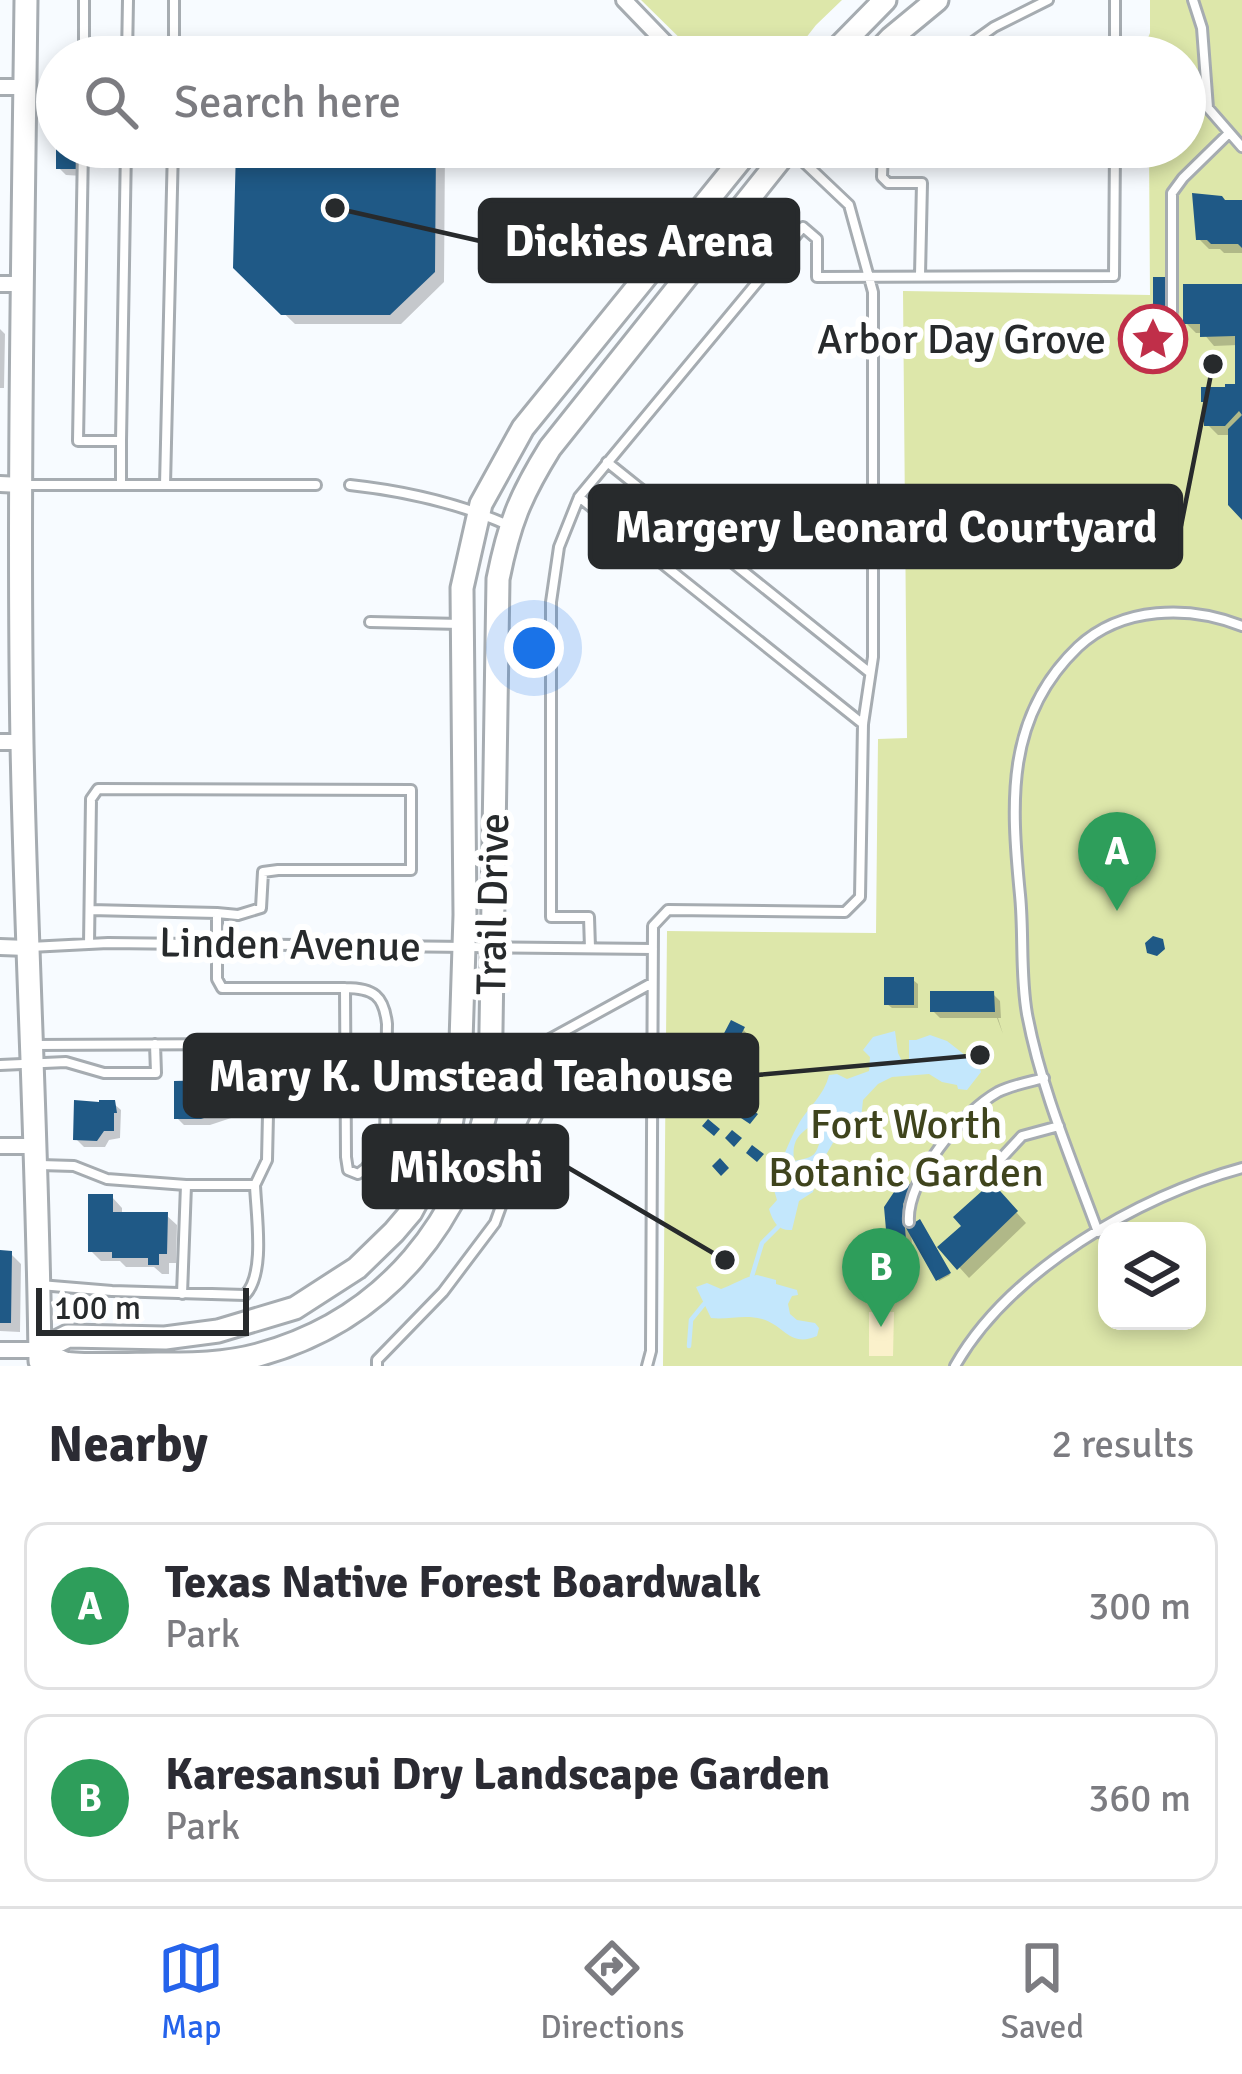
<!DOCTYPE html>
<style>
body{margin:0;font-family:Signika,sans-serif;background:#f2f2f3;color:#2b2b33}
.controls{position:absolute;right:36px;bottom:36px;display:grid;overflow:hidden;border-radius:24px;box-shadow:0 6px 18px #0003}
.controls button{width:108px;height:108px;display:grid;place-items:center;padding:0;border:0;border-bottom:3px solid #e1e1e2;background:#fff;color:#2b2b33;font:60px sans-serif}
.scale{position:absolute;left:36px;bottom:30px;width:213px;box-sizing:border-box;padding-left:12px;border:6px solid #272a2c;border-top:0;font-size:33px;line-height:42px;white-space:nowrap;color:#272a2c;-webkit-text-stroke:9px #fff;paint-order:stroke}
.you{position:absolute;left:534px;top:648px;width:42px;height:42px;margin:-30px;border:9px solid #fff;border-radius:50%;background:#1a73e8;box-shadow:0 0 0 18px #1a73e833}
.badge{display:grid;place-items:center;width:78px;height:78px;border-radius:50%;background:#2563eb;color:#fff;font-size:39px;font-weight:700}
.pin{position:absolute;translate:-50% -99px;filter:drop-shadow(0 3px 6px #0008)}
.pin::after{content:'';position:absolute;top:63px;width:42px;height:36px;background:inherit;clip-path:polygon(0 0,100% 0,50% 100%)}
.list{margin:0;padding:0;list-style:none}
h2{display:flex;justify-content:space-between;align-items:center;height:156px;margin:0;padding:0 48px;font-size:51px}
h2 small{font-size:39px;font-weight:400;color:#7c7c81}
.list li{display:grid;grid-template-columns:78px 1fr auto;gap:36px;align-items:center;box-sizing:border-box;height:168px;margin:0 24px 24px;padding:0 24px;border:3px solid #e1e1e2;border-radius:24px}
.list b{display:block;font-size:45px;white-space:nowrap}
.list p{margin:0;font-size:39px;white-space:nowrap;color:#7c7c81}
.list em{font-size:39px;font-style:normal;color:#7c7c81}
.icon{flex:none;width:66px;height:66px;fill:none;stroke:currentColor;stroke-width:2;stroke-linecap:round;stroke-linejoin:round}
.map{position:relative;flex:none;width:1242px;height:1366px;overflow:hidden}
.search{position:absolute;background:#fff;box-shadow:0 6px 18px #0003;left:36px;right:36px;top:36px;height:132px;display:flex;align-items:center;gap:30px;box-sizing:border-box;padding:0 42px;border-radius:66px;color:#7c7c81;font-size:45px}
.sheet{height:540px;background:#fff}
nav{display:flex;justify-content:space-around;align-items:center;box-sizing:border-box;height:168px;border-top:3px solid #e1e1e2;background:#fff;font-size:33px;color:#7c7c81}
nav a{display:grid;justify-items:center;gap:6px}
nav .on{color:#2563eb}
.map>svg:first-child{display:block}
.green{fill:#dde7aa;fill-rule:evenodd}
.sand{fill:#fbf1cb}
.water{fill:#c3e7fc;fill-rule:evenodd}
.shadow{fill:#0003}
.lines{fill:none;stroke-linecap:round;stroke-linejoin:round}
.stream{stroke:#c3e7fc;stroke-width:4.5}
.building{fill:#1f5986}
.lane-casing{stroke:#a6acb1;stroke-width:14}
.street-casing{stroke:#a6acb1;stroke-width:20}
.secondary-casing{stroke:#a6acb1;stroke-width:27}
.lane{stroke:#fff;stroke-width:8}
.street{stroke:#fff;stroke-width:14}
.secondary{stroke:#fff;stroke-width:21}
.labels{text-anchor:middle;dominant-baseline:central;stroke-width:12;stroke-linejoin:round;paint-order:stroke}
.poi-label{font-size:42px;fill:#272a2c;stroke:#fff;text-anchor:end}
.street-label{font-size:42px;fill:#272a2c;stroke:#fff}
.park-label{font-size:42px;fill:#3f441d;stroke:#fff}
.leader{fill:none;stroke:#272a2c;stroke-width:4.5}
.callout-dot{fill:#272a2c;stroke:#fff;stroke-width:4.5}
.callout{fill:#272a2c;stroke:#272a2c;stroke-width:4.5}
.callout-label{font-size:45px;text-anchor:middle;font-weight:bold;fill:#fff}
</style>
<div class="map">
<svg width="1242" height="1366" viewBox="0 0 1242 1366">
<rect width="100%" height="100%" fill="#f7fbff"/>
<path class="green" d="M641 0H842L816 25 791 57H699Z
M1150 0H1242V1366H663L667 931 876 933 878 739 907 738 903 291 1150 295 1149 147H1185V57H1140L1150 33ZM1107 1231H1197V1321H1107Z"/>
<path class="sand" d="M869 1312H894L893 1356H869Z"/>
<path class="water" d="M895 1031 898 1053 902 1061 909 1059V1040H916L930 1035 947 1041 979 1066 981 1072 967 1090 958 1089 957 1085 942 1082 929 1074 892 1077 878 1084 863 1100 861 1120 845 1122 819 1167 813 1192 799 1201 792 1230C778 1231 773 1222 769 1209L777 1200 770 1177C784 1161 787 1144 798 1125 808 1107 824 1096 829 1075L837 1074 847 1079 869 1071 870 1057 863 1050 873 1037ZM820 1118 829 1122C828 1127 824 1131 822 1136 815 1155 817 1157 794 1161 791 1134 804 1133 820 1118Z
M757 1275 776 1280V1284L797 1290 798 1295 792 1296 788 1304 790 1314 797 1320 815 1323 819 1328 817 1336C790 1348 784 1325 762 1319 744 1314 728 1320 711 1318L696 1287 707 1283 721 1289C733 1285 746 1276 757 1275Z"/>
<path class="shadow" d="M59 147H83V176L66 175 59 168Z
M239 147H445L444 282 401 324H295L236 267Z
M1224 203H1242V253H1224L1220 249H1209L1198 238Z
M1164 280 1169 284 1168 318H1160L1156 314Z
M1242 287V516L1231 435H1218L1207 424 1238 387V345L1214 346 1203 333H1196L1186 323Z
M0 329 5 334 4 388H0Z
M913 980 918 984V1008H892L887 1004Z
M993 994 1000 1001 1001 1018H998L1003 1034 997 1018H940L933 1011Z
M743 1029 747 1034 739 1048 729 1043Z
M212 1083 220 1090 257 1093 264 1100V1107L210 1125H184L177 1118Z
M113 1103 121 1110 120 1138 109 1140 105 1147H84L76 1139Z
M992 1186 1026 1223 969 1278 941 1247 965 1226Z
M913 1190 920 1197 909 1212 911 1228 921 1224 950 1275 939 1281 911 1231 912 1246 897 1247 890 1240 887 1208Z
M112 1197 122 1208V1215H166L177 1225 176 1263H169V1274H162L154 1267H126L120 1261H101L91 1251Z
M0 1253 11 1254 21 1264 20 1332 0 1331Z"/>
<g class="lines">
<path class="stream" d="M994 490 1028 498 1083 499 1114 519
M752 1276 762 1243 778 1227
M689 1346 691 1320 704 1304"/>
</g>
<path class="building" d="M287 36 391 37 411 57H263Z
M56 147H77V169H56Z
M236 147H436L435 272 390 315H281L233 268Z
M1192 193 1222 196 1225 200H1242V248L1238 244H1211L1207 240H1196Z
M1153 277H1165V315H1153Z
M1183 284H1242V520L1228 505V429L1242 415 1239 411 1225 426H1204V402H1201V387H1225V384H1235V336L1200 337V324H1183Z
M1153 936 1163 939 1165 949 1157 956 1147 953 1145 943Z
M884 977H914V1005H884Z
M930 991H994L995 1012H930Z
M731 1020 745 1027 735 1046 721 1039Z
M978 1044 991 1056 983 1066 969 1053Z
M214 1080 215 1090H258V1100L201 1119H174V1081Z
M74 1100 99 1102V1100H115L117 1113H114V1131H104L97 1141 73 1140Z
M742 1103 758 1114 750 1124 735 1114Z
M708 1119 720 1129 714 1136 702 1126Z
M732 1130 742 1138 734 1147 725 1138Z
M752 1145 764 1154 757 1162 746 1153Z
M720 1158 729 1168 721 1176 712 1166Z
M902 1180 914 1187 903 1204 906 1240 887 1241 884 1207Z
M992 1182 1018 1211 957 1270 937 1247 961 1226 953 1217Z
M88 1194H113V1212H168L167 1254H159V1265H148V1258H112V1252H88Z
M920 1219 951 1273 936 1281 906 1228Z
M0 1250 12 1251 11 1323H0Z
M730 1251 733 1265 720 1268 717 1254Z"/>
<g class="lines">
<g class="lane-casing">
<path id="lane" d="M1193 0 1202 28 1208 108 1242 147
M84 57V0
M127 57 128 0
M174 57V0
M952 57 994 27 1048 0
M1115 57V0
M83 147 78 441H121V485
M883 147 882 177 888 183H922L920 275
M1172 312V193L1183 178 1228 134
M121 441 126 147
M607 462 869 672
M24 485H316
M165 485 173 147
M350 485C405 491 459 503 510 526
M579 497 863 724
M370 622 461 624
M90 910 217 913V979L222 988H345C374 988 384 996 387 1024L385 1140 366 1168 358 1174 348 1170 346 1157 345 988
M89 944 91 799 98 789 411 790V870H278L263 872 261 908 238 915 217 913
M30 947 108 943 653 949
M590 948 589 917H551V602L559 547 579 497 803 227 817 239V277L1114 276 1115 147
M33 1045 249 1044 266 1052 269 1069 267 1160 255 1185
M0 1065 66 1062 104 1073H156L155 1044
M984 1177 1022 1136 1059 1126
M909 1222C906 1179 962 1112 998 1092 1012 1085 1029 1082 1044 1078
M1098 1232C1072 1161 1041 1089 1027 1014 1020 974 1024 935 1020 895 1011 802 1005 717 1078 647 1122 606 1189 605 1242 626
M40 1285 112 1291 245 1295C266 1274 256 1214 255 1185H186L107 1179 74 1166 40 1165
M182 1294 186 1185
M377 1366V1360L443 1292 495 1223 524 1143 537 1116 539 1045 652 983
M647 1366 651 1351 653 926 668 910 845 912 860 897 863 724 873 657V292L849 205 790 149
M955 1366C1009 1271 1138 1196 1242 1168"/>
</g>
<g class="street-casing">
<path id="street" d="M624 0 679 57
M0 87H25
M0 284H23
M0 484 21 485
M0 742H22
M0 947 27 948
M0 1146H37
M0 1350H40"/>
</g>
<g class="secondary-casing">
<path id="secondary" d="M26 0C23 248 18 496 22 744 26 950 38 1155 40 1361
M829 57 885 0
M873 57 891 38 937 0
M40 1350C48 1354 56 1360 65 1363 80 1366 137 1364 157 1364 191 1364 225 1364 258 1355 387 1320 465 1220 490 1093L498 579C509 524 520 496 550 448L790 147
M40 1350 68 1336 165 1338 218 1331 295 1308 357 1268 394 1232 411 1212 434 1169 451 1125 460 1073 465 915 462 588 481 504 523 428 751 147"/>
</g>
<use href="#lane" class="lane"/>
<use href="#street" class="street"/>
<use href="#secondary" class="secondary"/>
</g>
<defs>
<g id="sight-ring" transform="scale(3.45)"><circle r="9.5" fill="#fff" stroke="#c02f49" stroke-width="1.5"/><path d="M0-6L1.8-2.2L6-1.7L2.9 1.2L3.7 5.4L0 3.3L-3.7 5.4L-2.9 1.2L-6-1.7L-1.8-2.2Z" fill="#c02f49"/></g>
</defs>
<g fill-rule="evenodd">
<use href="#sight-ring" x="1153" y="339"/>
</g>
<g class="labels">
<g class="poi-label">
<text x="1106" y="339">Arbor Day Grove</text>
</g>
<g class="street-label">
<text transform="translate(493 904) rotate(-89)">Trail Drive</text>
<text transform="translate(290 945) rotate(1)">Linden Avenue</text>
</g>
<g class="park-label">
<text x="906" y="1124">Fort Worth<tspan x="906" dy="48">Botanic Garden</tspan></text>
</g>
</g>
<path class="leader" d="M335 208L480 241M1213 364L1181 526M980 1055L757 1075M725 1260L567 1167"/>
<g class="callout-dot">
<circle cx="335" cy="208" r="12"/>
<circle cx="1213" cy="364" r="12"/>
<circle cx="980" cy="1055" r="12"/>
<circle cx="725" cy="1260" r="12"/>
</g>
<g class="callout">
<rect x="480" y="200" width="318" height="81" rx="12"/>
<rect x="590" y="486" width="591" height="81" rx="12"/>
<rect x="185" y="1035" width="572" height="81" rx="12"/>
<rect x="364" y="1126" width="203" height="81" rx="12"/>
</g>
<g class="callout-label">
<text x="639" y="256">Dickies Arena</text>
<text x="886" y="542">Margery Leonard Courtyard</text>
<text x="471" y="1091">Mary K. Umstead Teahouse</text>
<text x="466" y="1182">Mikoshi</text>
</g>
</svg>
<div class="controls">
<button><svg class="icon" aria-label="layers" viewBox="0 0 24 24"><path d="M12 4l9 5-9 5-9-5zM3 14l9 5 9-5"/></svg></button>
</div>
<div class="scale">100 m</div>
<div class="you"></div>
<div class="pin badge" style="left:1117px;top:911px;background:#2e9e5b">A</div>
<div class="pin badge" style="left:881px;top:1327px;background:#2e9e5b">B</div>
<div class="search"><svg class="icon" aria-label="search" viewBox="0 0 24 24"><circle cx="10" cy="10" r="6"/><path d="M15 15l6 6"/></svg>Search here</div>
</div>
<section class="sheet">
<h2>Nearby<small>2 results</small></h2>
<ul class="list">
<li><span class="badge" style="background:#2e9e5b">A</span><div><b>Texas Native Forest Boardwalk</b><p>Park</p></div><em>300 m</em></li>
<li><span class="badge" style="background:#2e9e5b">B</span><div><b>Karesansui Dry Landscape Garden</b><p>Park</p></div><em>360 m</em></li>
</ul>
</section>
<nav>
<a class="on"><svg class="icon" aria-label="map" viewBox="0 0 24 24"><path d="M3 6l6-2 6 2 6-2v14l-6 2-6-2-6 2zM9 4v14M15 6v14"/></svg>Map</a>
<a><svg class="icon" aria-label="directions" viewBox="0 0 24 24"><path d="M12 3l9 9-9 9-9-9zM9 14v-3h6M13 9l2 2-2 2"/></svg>Directions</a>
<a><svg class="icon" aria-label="saved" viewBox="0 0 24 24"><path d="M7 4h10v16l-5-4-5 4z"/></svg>Saved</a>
</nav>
